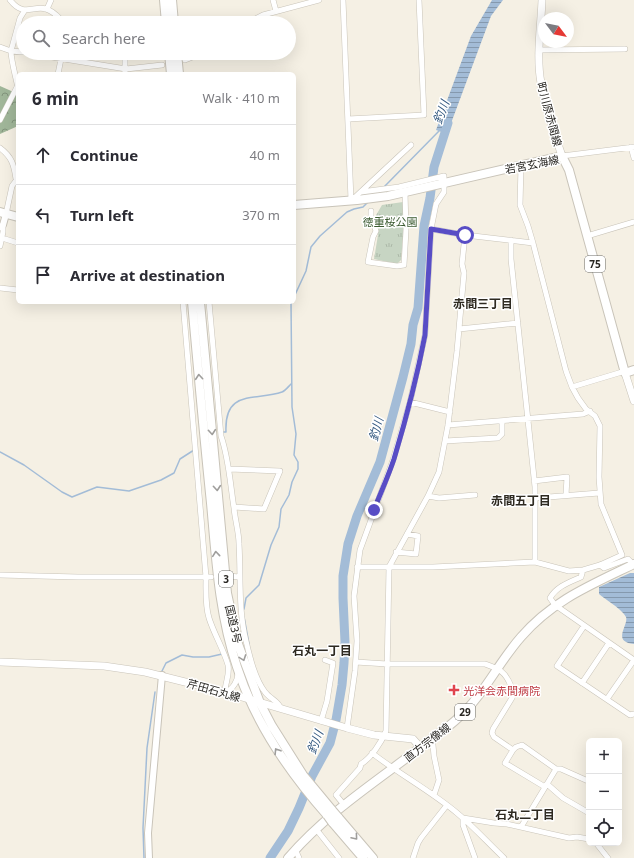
<!DOCTYPE html>
<meta charset="utf-8">
<style>
body{margin:0;font-family:"Noto Sans","Noto Sans JP",sans-serif;background:#f7f7f7;color:#2b2b33}
.controls{position:absolute;right:12px;bottom:12px;display:grid;overflow:hidden;border-radius:6px;box-shadow:0 4px 16px #0002}
.controls button{width:36px;height:36px;display:grid;place-items:center;padding:0;border:0;border-bottom:1px solid #e1e1e2;background:#fff;color:#2b2b33;font:20px sans-serif}
.compass{position:absolute;left:538px;top:12px;width:36px;height:36px;border-radius:50%;background:#fff;box-shadow:0 4px 16px #0002;rotate:122deg}
.stop{position:absolute;width:12px;height:12px;margin:-9px;border:3px solid #584dc5;border-radius:50%;background:#fff}
.stop.end{background:#584dc5;border-color:#fff;box-shadow:0 1px 4px #0008}
.list{margin:0;padding:0;list-style:none}
h2{display:flex;justify-content:space-between;align-items:center;height:52px;margin:0;padding:0 16px;font-size:17px}
h2 small{font-size:13px;font-weight:400;color:#7c7c81}
.list li{display:grid;grid-template-columns:26px 1fr auto;gap:12px;align-items:center;box-sizing:border-box;height:60px;padding:0 16px;border-top:1px solid #e1e1e2}
.list b{display:block;font-size:15px;white-space:nowrap}
.list em{font-size:13px;font-style:normal;color:#7c7c81}
.icon{flex:none;width:22px;height:22px;fill:none;stroke:currentColor;stroke-width:2;stroke-linecap:round;stroke-linejoin:round}
.map{position:relative;flex:none;width:634px;height:858px;overflow:hidden}
.search{position:absolute;background:#fff;box-shadow:0 4px 16px #0002;left:16px;top:16px;width:280px;height:44px;display:flex;align-items:center;gap:10px;box-sizing:border-box;padding:0 14px;border-radius:22px;color:#7c7c81;font-size:15px}
.panel{position:absolute;background:#fff;box-shadow:0 4px 16px #0002;left:16px;top:72px;width:280px;height:232px;border-radius:6px}
.map>svg:first-child{display:block}
.grass{fill:url(#grass-tufts)}
.forest{fill:url(#forest-crowns)}
.water{fill:url(#water-rules)}
.lines{fill:none;stroke-linecap:round;stroke-linejoin:round}
.stream{stroke:#a3bcd7;stroke-width:1.5}
.river{stroke:#a3bcd7;stroke-width:9}
.minor-casing{stroke:#c9c4b9;stroke-width:6}
.tertiary-casing{stroke:#c9c4b9;stroke-width:8}
.secondary-casing{stroke:#c9c4b9;stroke-width:8}
.primary-casing{stroke:#c9c4b9;stroke-width:10}
.trunk-casing{stroke:#c9c4b9;stroke-width:10}
.minor{stroke:#fff;stroke-width:5}
.tertiary{stroke:#fff;stroke-width:6}
.secondary{stroke:#fff;stroke-width:7}
.primary{stroke:#fff;stroke-width:8}
.trunk{stroke:#fff;stroke-width:8}
.trunk-bridge-casing{stroke:#c9c4b9;stroke-width:10;stroke-linecap:butt}
.trunk-bridge{stroke:#fff;stroke-width:8}
.oneway{stroke:#9f9e9c}
.route{stroke:#584dc5;stroke-width:5}
.health-dot{fill:#e0444e;stroke:#fff;stroke-width:1.5}
.labels{text-anchor:middle;dominant-baseline:central;stroke-width:3;stroke-linejoin:round;paint-order:stroke}
.shield{fill:#fff;stroke:#696865;stroke-width:1}
.shield-label{font-size:10px;font-weight:bold;fill:#292723}
.street-label{font-size:11px;fill:#292723;stroke:#fff}
.park-label{font-size:11px;fill:#3b5b31;stroke:#fff}
.health-label{font-size:11px;fill:#be3a42;stroke:#fff;text-anchor:start}
.water-label{font-size:12px;font-style:italic;fill:#345980;stroke:#fff}
.neighbourhood-label{font-size:12px;font-weight:bold;fill:#2e2a21;stroke:#fff}
</style>
<div class="map">
<svg width="634" height="858" viewBox="0 0 634 858">
<defs>
<pattern id="grass-tufts" width="24" height="20" patternUnits="userSpaceOnUse"><rect width="24" height="20" fill="#c7d5c3"/><path d="M3 7l-1-3M5 7V3M7 7l1-3M15 17l-1-3M17 17v-4M19 17l1-3" fill="none" stroke="#abb7a7"/></pattern>
<pattern id="forest-crowns" width="20" height="18" patternUnits="userSpaceOnUse"><rect width="20" height="18" fill="#a0b699"/><path d="M2 6a3 3 0 1 1 6 0M12 15a3 3 0 1 1 6 0" fill="none" stroke="#82947c"/></pattern>
<pattern id="water-rules" width="6" height="5" patternUnits="userSpaceOnUse"><rect width="6" height="5" fill="#a3bcd7"/><path d="M0 2.5h6" fill="none" stroke="#8599ae"/></pattern>
</defs>
<rect width="100%" height="100%" fill="#f5f0e4"/>
<path class="grass" d="M403 202 404 227 401 260 397 264 374 259 378 235 375 217 382 205Z"/>
<path class="forest" d="M0 86 18 94V126L0 134Z"/>
<path class="water" d="M492 0H503L491 16 447 134 436 130 471 36Z
M630 573H634V644C611 642 629 625 626 617 623 610 605 599 599 594V587Z"/>
<g class="lines">
<path class="stream" d="M383 188 439 131
M294 297 306 271 311 247 320 236 347 212 354 209 363 207 369 201
M222 432H226C224 389 255 401 282 392 285 391 288 387 291 384
M0 452 24 465 62 492 72 497 97 487 129 491 161 480 174 473 180 459 194 450
M244 609 246 598 259 585 271 545 279 527 281 509 289 495 292 482 298 469V462L294 455 296 434 292 407 291 302
M244 617 249 644
M162 671 166 663 182 655 193 657H209L222 654
M144 858 143 828 147 748 155 692"/>
<path class="river" d="M270 858 288 831 299 808 312 776 330 743 336 720 342 685 344 663 345 642 343 598V576L348 544 357 516 380 462 403 377 411 344 413 325 418 308 424 226 430 198 434 167 448 123"/>
<g class="minor-casing">
<path id="minor" d="M10 0C24 18 33 5 46 9 54 11 59 18 64 23
M273 0 276 11
M343 0 351 200
M47 9 51 0
M247 23 263 15 319 0
M0 47 11 51 23 52
M539 50 625 49
M27 53 126 69 162 65
M185 60 203 53
M58 74 61 59
M125 74V53
M18 88C16 78 11 60 11 51L20 18 25 10
M348 119 424 115 419 0
M0 120 17 87
M631 147 634 158
M0 148C12 157 14 165 16 179
M562 156 634 147
M352 200 411 145
M371 211V216L376 231 373 237 368 262 397 266 404 265 406 230 405 192
M6 214 12 186 18 178
M431 229 465 235 533 243
M587 236 634 222
M2 238 18 243
M511 240V259L535 487V562
M0 246 3 232V225
M0 288 18 290
M183 302 206 577C206 590 205 605 209 618 214 634 223 648 228 665 230 675 225 683 225 692
M209 302 221 436C229 459 230 483 234 508 235 520 239 532 239 544 241 576 238 609 246 641 250 658 255 679 265 692 270 699 279 701 281 709
M459 329 518 323
M572 387 622 372 625 373
M410 402 450 412
M448 425 583 414 590 411
M445 441 498 438 502 434V422
M229 469 280 471 264 509 234 507
M534 481 567 477 566 495
M428 496 439 498 475 495
M536 498 599 493
M396 552 416 554 418 536 407 534
M600 565 604 568 628 559 633 564
M357 567H433L535 562 569 571 583 570 600 565 622 555 601 504 599 477 600 426 595 416 586 409 578 398 572 387 566 371 533 243 528 226 520 205 521 166
M583 570 581 577C570 582 557 586 550 598L555 605 634 660
M0 575 78 577H211
M229 576 239 577
M584 626 557 666 630 715 634 714
M356 662 387 664H485C499 669 505 671 511 686 512 690 514 693 512 698L493 729 492 733 494 737 513 750 505 763 545 787
M582 683 609 643
M225 692C233 690 238 680 238 673
M607 699 634 660
M321 721 327 701 333 663 325 660
M347 728 355 671 357 641 354 596 360 550 393 460 410 402 425 335 431 229 436 204 444 192V176L399 187 361 192
M430 741 433 745 434 756 439 780 434 795
M513 750 516 747 522 745 556 769H561L588 781 589 779
M372 753C399 774 431 791 457 813 474 827 488 843 504 858
M547 784 563 798 589 813
M345 806 336 795 360 768 361 764C371 758 381 743 386 731L389 567 428 496 439 472 448 425 457 351 464 273 462 264 465 235
M463 818 494 823 507 824 569 838 577 837 589 839
M463 818V825L475 858
M521 827 556 769
M316 829 339 858
M596 843 608 858
M295 849 299 858
M413 858 418 843 421 838 447 805"/>
</g>
<g class="tertiary-casing">
<path id="tertiary" d="M0 227 3 225 6 214
M149 858 148 833 162 675"/>
</g>
<g class="secondary-casing">
<path id="secondary" d="M542 0C541 27 536 56 541 83 545 108 554 132 562 156
M625 373 634 401
M0 662 104 666 145 672 225 692 347 728 374 735 413 739 421 748"/>
</g>
<g class="primary-casing">
<path id="primary" d="M294 205 357 200 388 196 562 156 569 170 625 373 634 370
M0 212 18 217
M288 858C329 810 385 776 434 737 442 731 451 725 458 718 484 695 498 663 521 637 553 600 591 585 634 564"/>
</g>
<g class="trunk-casing">
<path id="trunk" d="M164 0 166 23
M172 0 174 23
M169 53 171 74
M177 53 179 74
M192 302C198 369 204 436 211 503 216 558 219 614 237 667 255 723 288 771 327 815
M200 302 227 593 238 644 260 703 272 726 303 775 332 810
M338 817 373 858
M332 822 363 858"/>
</g>
<use href="#minor" class="minor"/>
<use href="#tertiary" class="tertiary"/>
<use href="#secondary" class="secondary"/>
<use href="#primary" class="primary"/>
<use href="#trunk" class="trunk"/>
<g class="trunk-bridge-casing">
<path id="trunk-bridge" d="M332 810 338 817
M327 815 332 822"/>
</g>
<use href="#trunk-bridge" class="trunk-bridge"/>
</g>
<defs><path id="oneway-chevron" d="M-2-3.5L2.5 0L-2 3.5" fill="none" stroke-width="1.6" stroke-linecap="round" stroke-linejoin="round"/></defs>
<g class="oneway">
<use href="#oneway-chevron" transform="translate(199 377) rotate(-95)"/>
<use href="#oneway-chevron" transform="translate(212 432) rotate(85)"/>
<use href="#oneway-chevron" transform="translate(217 488) rotate(85)"/>
<use href="#oneway-chevron" transform="translate(216 554) rotate(-96)"/>
<use href="#oneway-chevron" transform="translate(243 658) rotate(70)"/>
<use href="#oneway-chevron" transform="translate(277 751) rotate(-122)"/>
<use href="#oneway-chevron" transform="translate(355 837) rotate(50)"/>
</g>
<g class="lines">
<path class="route" d="M374 510C380 494 388 477 394 459 406 419 417 377 425 335L431 229 465 235"/>
</g>
<path class="health-dot" d="M452 684h4v4h4v4h-4v4h-4v-4h-4v-4h4z"/>
<g class="labels">
<g class="shield">
<rect x="585" y="256" width="20" height="16" rx="3"/>
<rect x="219" y="571" width="14" height="16" rx="3"/>
<rect x="455" y="704" width="20" height="16" rx="3"/>
</g>
<g class="shield-label">
<text x="595" y="264">75</text>
<text x="226" y="579">3</text>
<text x="465" y="712">29</text>
</g>
<g class="street-label">
<text transform="translate(550 114) rotate(75)">町川原赤間線</text>
<text transform="translate(532 164) rotate(-11)">若宮玄海線</text>
<text transform="translate(234 624) rotate(77)">国道3号</text>
<text transform="translate(214 690) rotate(16)">芹田石丸線</text>
<text transform="translate(427 742) rotate(-38)">直方宗像線</text>
</g>
<g class="park-label">
<text x="390" y="221">徳重桜公園</text>
</g>
<g class="health-label">
<text x="463" y="690">光洋会赤間病院</text>
</g>
<g class="water-label">
<text transform="translate(441 112) rotate(-70)">釣川</text>
<text transform="translate(376 429) rotate(-75)">釣川</text>
<text transform="translate(315 742) rotate(-70)">釣川</text>
</g>
<g class="neighbourhood-label">
<text x="483" y="303">赤間三丁目</text>
<text x="521" y="500">赤間五丁目</text>
<text x="322" y="650">石丸一丁目</text>
<text x="525" y="814">石丸二丁目</text>
</g>
</g>
</svg>
<div class="controls">
<button>+</button>
<button>−</button>
<button><svg class="icon" aria-label="locate" viewBox="0 0 24 24"><circle cx="12" cy="12" r="6"/><path d="M12 2v4M12 18v4M2 12h4M18 12h4"/></svg></button>
</div>
<svg class="compass" viewBox="-18 -18 36 36"><path d="M0-13l5 13h-10z" fill="#e53935"/><path d="M0 13l5-13h-10z" fill="#7c7c81"/></svg>
<div class="stop" style="left:465px;top:235px"></div>
<div class="stop end" style="left:374px;top:510px"></div>
<div class="search"><svg class="icon" aria-label="search" viewBox="0 0 24 24"><circle cx="10" cy="10" r="6"/><path d="M15 15l6 6"/></svg>Search here</div>
<section class="panel">
<h2>6 min<small>Walk · 410 m</small></h2>
<ul class="list">
<li><svg class="icon" aria-label="ahead" viewBox="0 0 24 24"><path d="M12 20V5M6 11l6-6 6 6"/></svg><div><b>Continue</b></div><em>40 m</em></li>
<li><svg class="icon" aria-label="left" viewBox="0 0 24 24"><path d="M17 20v-9H6M10 6l-5 5 5 5"/></svg><div><b>Turn left</b></div><em>370 m</em></li>
<li><svg class="icon" aria-label="arrive" viewBox="0 0 24 24"><path d="M6 21V4h12l-3 4 3 4H6"/></svg><div><b>Arrive at destination</b></div></li>
</ul>
</section>
</div>
